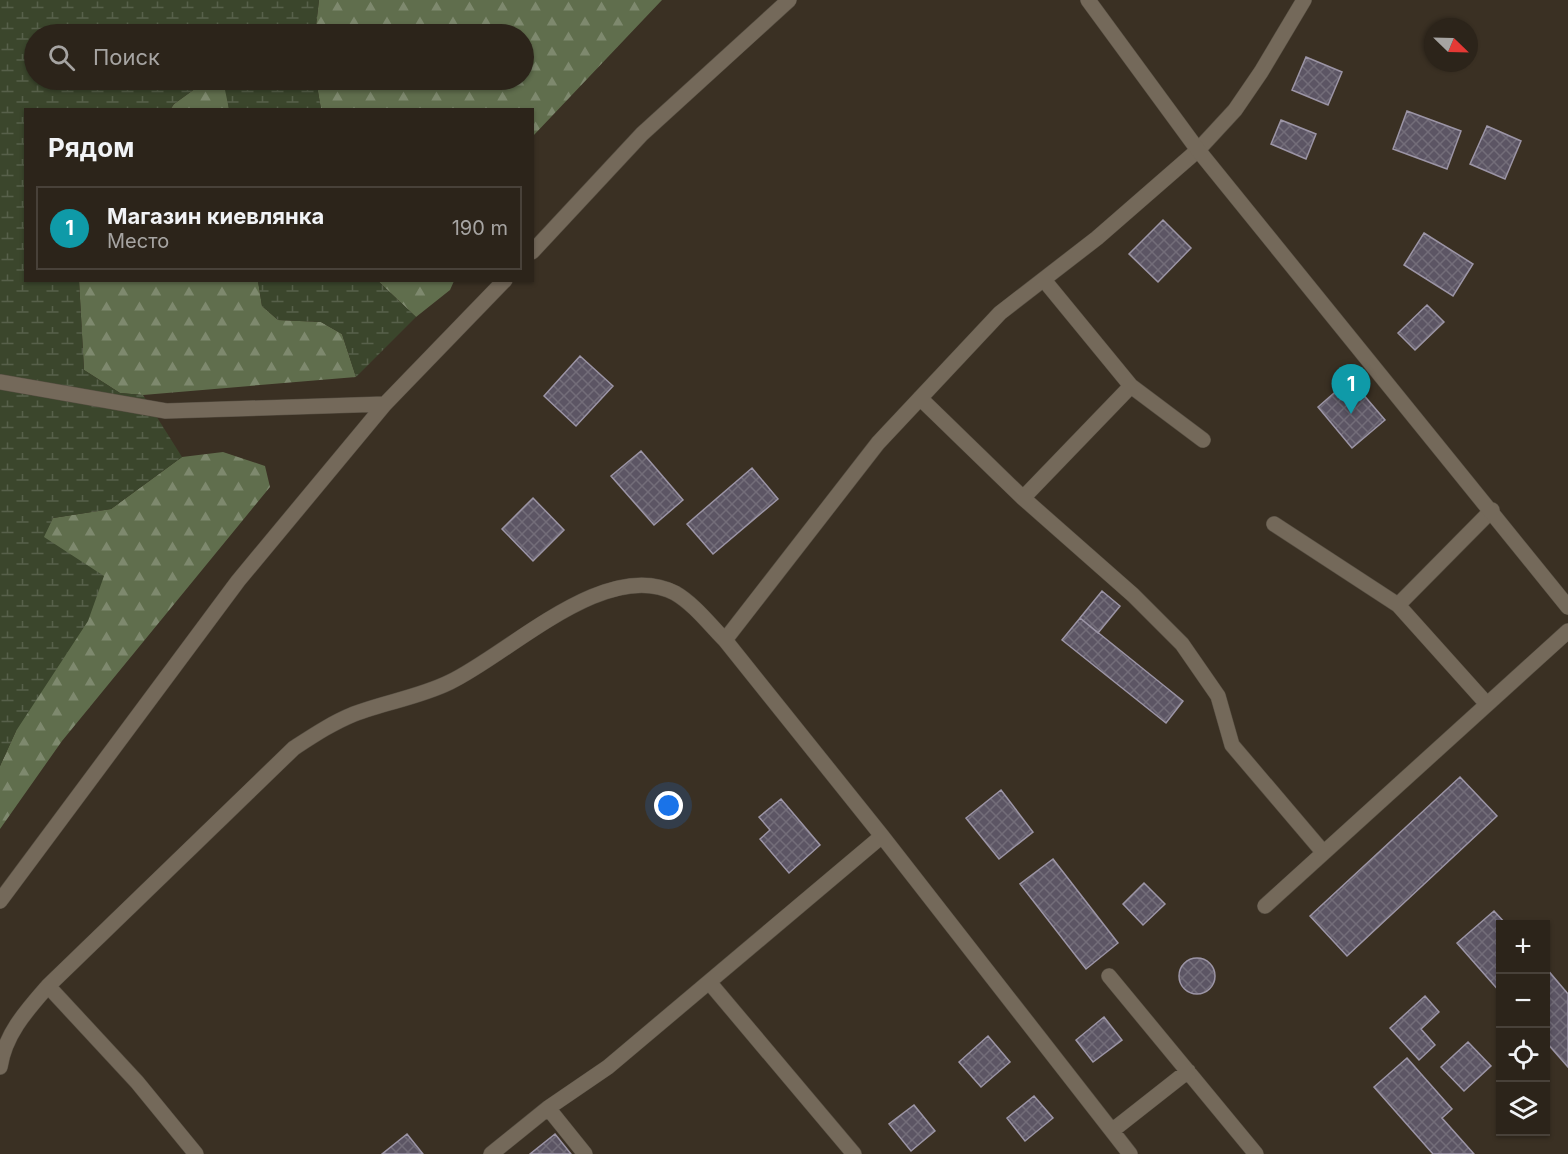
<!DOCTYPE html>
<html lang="ru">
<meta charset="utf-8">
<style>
body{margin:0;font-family:Inter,sans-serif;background:#342c23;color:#f1f3f6}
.controls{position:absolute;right:18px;bottom:18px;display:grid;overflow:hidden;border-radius:0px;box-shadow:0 2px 4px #0004}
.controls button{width:54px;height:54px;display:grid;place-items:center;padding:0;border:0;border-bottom:2px solid #484139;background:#2c241a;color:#f1f3f6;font:30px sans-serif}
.compass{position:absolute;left:1424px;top:18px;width:54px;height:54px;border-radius:50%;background:#2c241a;box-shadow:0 2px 4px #0004;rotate:113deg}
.you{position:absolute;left:669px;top:806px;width:21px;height:21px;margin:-15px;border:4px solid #fff;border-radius:50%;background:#1a73e8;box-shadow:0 0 0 9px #1a73e833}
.badge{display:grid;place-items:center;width:39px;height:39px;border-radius:50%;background:#b45309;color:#fff;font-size:20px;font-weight:700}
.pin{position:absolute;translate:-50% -50px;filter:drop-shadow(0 2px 3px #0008)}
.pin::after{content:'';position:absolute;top:32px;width:21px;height:18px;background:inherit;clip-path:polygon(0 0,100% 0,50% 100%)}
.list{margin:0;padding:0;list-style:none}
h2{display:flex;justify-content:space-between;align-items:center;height:78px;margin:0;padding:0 24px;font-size:26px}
h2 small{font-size:20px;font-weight:400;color:#a6a4a2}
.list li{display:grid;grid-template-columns:39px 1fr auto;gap:18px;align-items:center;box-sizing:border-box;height:84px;margin:0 12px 12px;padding:0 12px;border:2px solid #484139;border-radius:0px}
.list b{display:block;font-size:22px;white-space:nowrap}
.list p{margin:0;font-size:20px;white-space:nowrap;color:#a6a4a2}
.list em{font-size:20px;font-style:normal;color:#a6a4a2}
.icon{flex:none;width:33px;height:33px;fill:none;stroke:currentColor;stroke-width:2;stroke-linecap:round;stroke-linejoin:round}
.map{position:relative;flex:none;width:1568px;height:1154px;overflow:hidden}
.search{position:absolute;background:#2c241a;box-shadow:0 2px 4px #0004;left:24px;top:24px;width:510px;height:66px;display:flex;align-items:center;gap:15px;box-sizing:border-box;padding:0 21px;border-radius:33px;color:#a6a4a2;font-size:22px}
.panel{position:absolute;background:#2c241a;box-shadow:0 2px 4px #0004;left:24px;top:108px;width:510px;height:174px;border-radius:0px}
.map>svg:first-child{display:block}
.forest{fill:url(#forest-firs)}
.wetland{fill:url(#wetland-marsh)}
.building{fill:url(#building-cross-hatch);stroke:#9c95a6;stroke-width:1.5}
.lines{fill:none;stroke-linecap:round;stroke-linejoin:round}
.service-casing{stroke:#564e42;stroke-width:16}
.minor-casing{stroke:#564e42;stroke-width:16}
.service{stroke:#74695a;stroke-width:15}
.minor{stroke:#74695a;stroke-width:15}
</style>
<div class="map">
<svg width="1568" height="1154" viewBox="0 0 1568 1154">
<defs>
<pattern id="forest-firs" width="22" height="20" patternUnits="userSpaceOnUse" patternTransform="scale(1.5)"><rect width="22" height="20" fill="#606e4d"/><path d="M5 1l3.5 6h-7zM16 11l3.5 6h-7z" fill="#7e896e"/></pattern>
<pattern id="wetland-marsh" width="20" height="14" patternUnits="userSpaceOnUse" patternTransform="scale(1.5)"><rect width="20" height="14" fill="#3b462c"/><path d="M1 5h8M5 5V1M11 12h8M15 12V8" fill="none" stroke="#57604a"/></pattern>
<pattern id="building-cross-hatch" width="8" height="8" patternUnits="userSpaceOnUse" patternTransform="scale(1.5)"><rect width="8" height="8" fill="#5c5564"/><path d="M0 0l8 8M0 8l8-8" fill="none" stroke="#736d79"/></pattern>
</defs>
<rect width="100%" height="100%" fill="#3a3023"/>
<path class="forest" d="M319 0H662L533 136 532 110 321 109 316 80H524V34H315Z
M207 80 226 90 229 109 170 110 174 104Z
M79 280 258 281 262 306 278 320 321 322 342 334 356 377 143 395 120 393 84 370Z
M378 281H454L450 290 416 317Z
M223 452 265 466 270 487 62 741 0 829V766L16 731 43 537 53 518 111 509 182 457Z"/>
<path class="wetland" d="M0 0H319L315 34H34V80H316L321 109H229L225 90 207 80 174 104 170 109 26 110V280L79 281 84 370 120 393 143 395 182 457 111 509 53 518 44 537 104 576 88 621 16 731 0 766Z
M258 281H378L416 317 356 377 342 334 321 322 278 320 262 306Z"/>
<path class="building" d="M1306 57 1342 72 1328 105 1292 90Z
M1407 111 1461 131 1447 169 1393 149Z
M1281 120 1316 134 1306 159 1271 144Z
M1487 126 1521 141 1505 179 1470 164Z
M1163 220 1191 248 1158 282 1129 254Z
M1424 233 1473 264 1453 296 1404 265Z
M1427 305 1444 322 1415 350 1398 333Z
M580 356 613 386 576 426 544 396Z
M1350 379 1385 420 1352 448 1318 407Z
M641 451 683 500 654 525 611 476Z
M752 468 778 499 713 554 687 524Z
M533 498 564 530 533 561 502 529Z
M1102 591 1120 606 1098 633 1080 618Z
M1080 618 1183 701 1166 723 1062 640Z
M1460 777 1497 816 1347 956 1310 916Z
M1001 790 1033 832 999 859 966 818Z
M781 799 820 845 789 873 760 839 770 830 759 817Z
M1053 859 1118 943 1086 969 1020 884Z
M1144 883 1165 904 1143 925 1123 904Z
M1494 911 1506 924H1500V992L1457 943Z
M1179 976a18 18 0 1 1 36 0a18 18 0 1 1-36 0Z
M1546 968 1568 994V1067L1546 1042Z
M1425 996 1439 1012 1421 1029 1435 1045 1419 1060 1390 1028Z
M1104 1017 1122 1040 1093 1062 1076 1040Z
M988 1036 1010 1062 981 1087 959 1062Z
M1468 1042 1491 1066 1464 1091 1441 1067Z
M1407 1058 1452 1109 1442 1118 1474 1154H1433L1374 1087Z
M1034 1096 1053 1118 1025 1141 1007 1118Z
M914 1105 935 1131 911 1151 889 1124Z
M407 1134 423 1154H382Z
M555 1134 571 1154H530Z"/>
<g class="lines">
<g class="service-casing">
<path id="service" d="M1044 280 1131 386 1203 440
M920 398 1023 498 1133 595 1182 644 1218 696 1232 745 1323 852
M1023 498 1131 386
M1274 524 1398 605 1486 703
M1398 605 1492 510
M725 640 878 443 1000 313 1097 238 1198 150 1235 110 1261 72 1304 0
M1265 906 1568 631
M1109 976 1256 1154
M709 982 854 1154
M48 986 137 1082 196 1154
M0 1067C5 1034 27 1010 48 986L294 748C314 735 332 723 354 714 385 702 420 697 450 682 509 654 606 557 675 593 694 604 710 625 725 640L882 836 1130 1154
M548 1108 585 1154
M1113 1130 1188 1071
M491 1154 548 1108 608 1067 882 836"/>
</g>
<g class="minor-casing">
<path id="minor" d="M1088 0 1198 150 1568 607
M532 252 642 134 789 0
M0 382 166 411 385 404
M0 901 238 581 385 404 505 280"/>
</g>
<use href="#service" class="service"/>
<use href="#minor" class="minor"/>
</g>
</svg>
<div class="controls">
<button>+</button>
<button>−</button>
<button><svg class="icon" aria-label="locate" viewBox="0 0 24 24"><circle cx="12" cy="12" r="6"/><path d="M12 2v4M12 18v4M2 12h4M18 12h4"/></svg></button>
<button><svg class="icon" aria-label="layers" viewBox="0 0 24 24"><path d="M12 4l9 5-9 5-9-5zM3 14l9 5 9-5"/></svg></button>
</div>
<svg class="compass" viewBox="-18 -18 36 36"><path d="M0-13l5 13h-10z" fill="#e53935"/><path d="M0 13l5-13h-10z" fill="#a6a4a2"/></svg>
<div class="you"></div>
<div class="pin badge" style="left:1351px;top:414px;background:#0f9aa8">1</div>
<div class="search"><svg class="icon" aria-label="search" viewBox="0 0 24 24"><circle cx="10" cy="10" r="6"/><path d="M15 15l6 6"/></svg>Поиск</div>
<section class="panel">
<h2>Рядом<small></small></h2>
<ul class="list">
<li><span class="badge" style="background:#0f9aa8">1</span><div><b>Магазин киевлянка</b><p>Место</p></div><em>190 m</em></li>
</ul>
</section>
</div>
